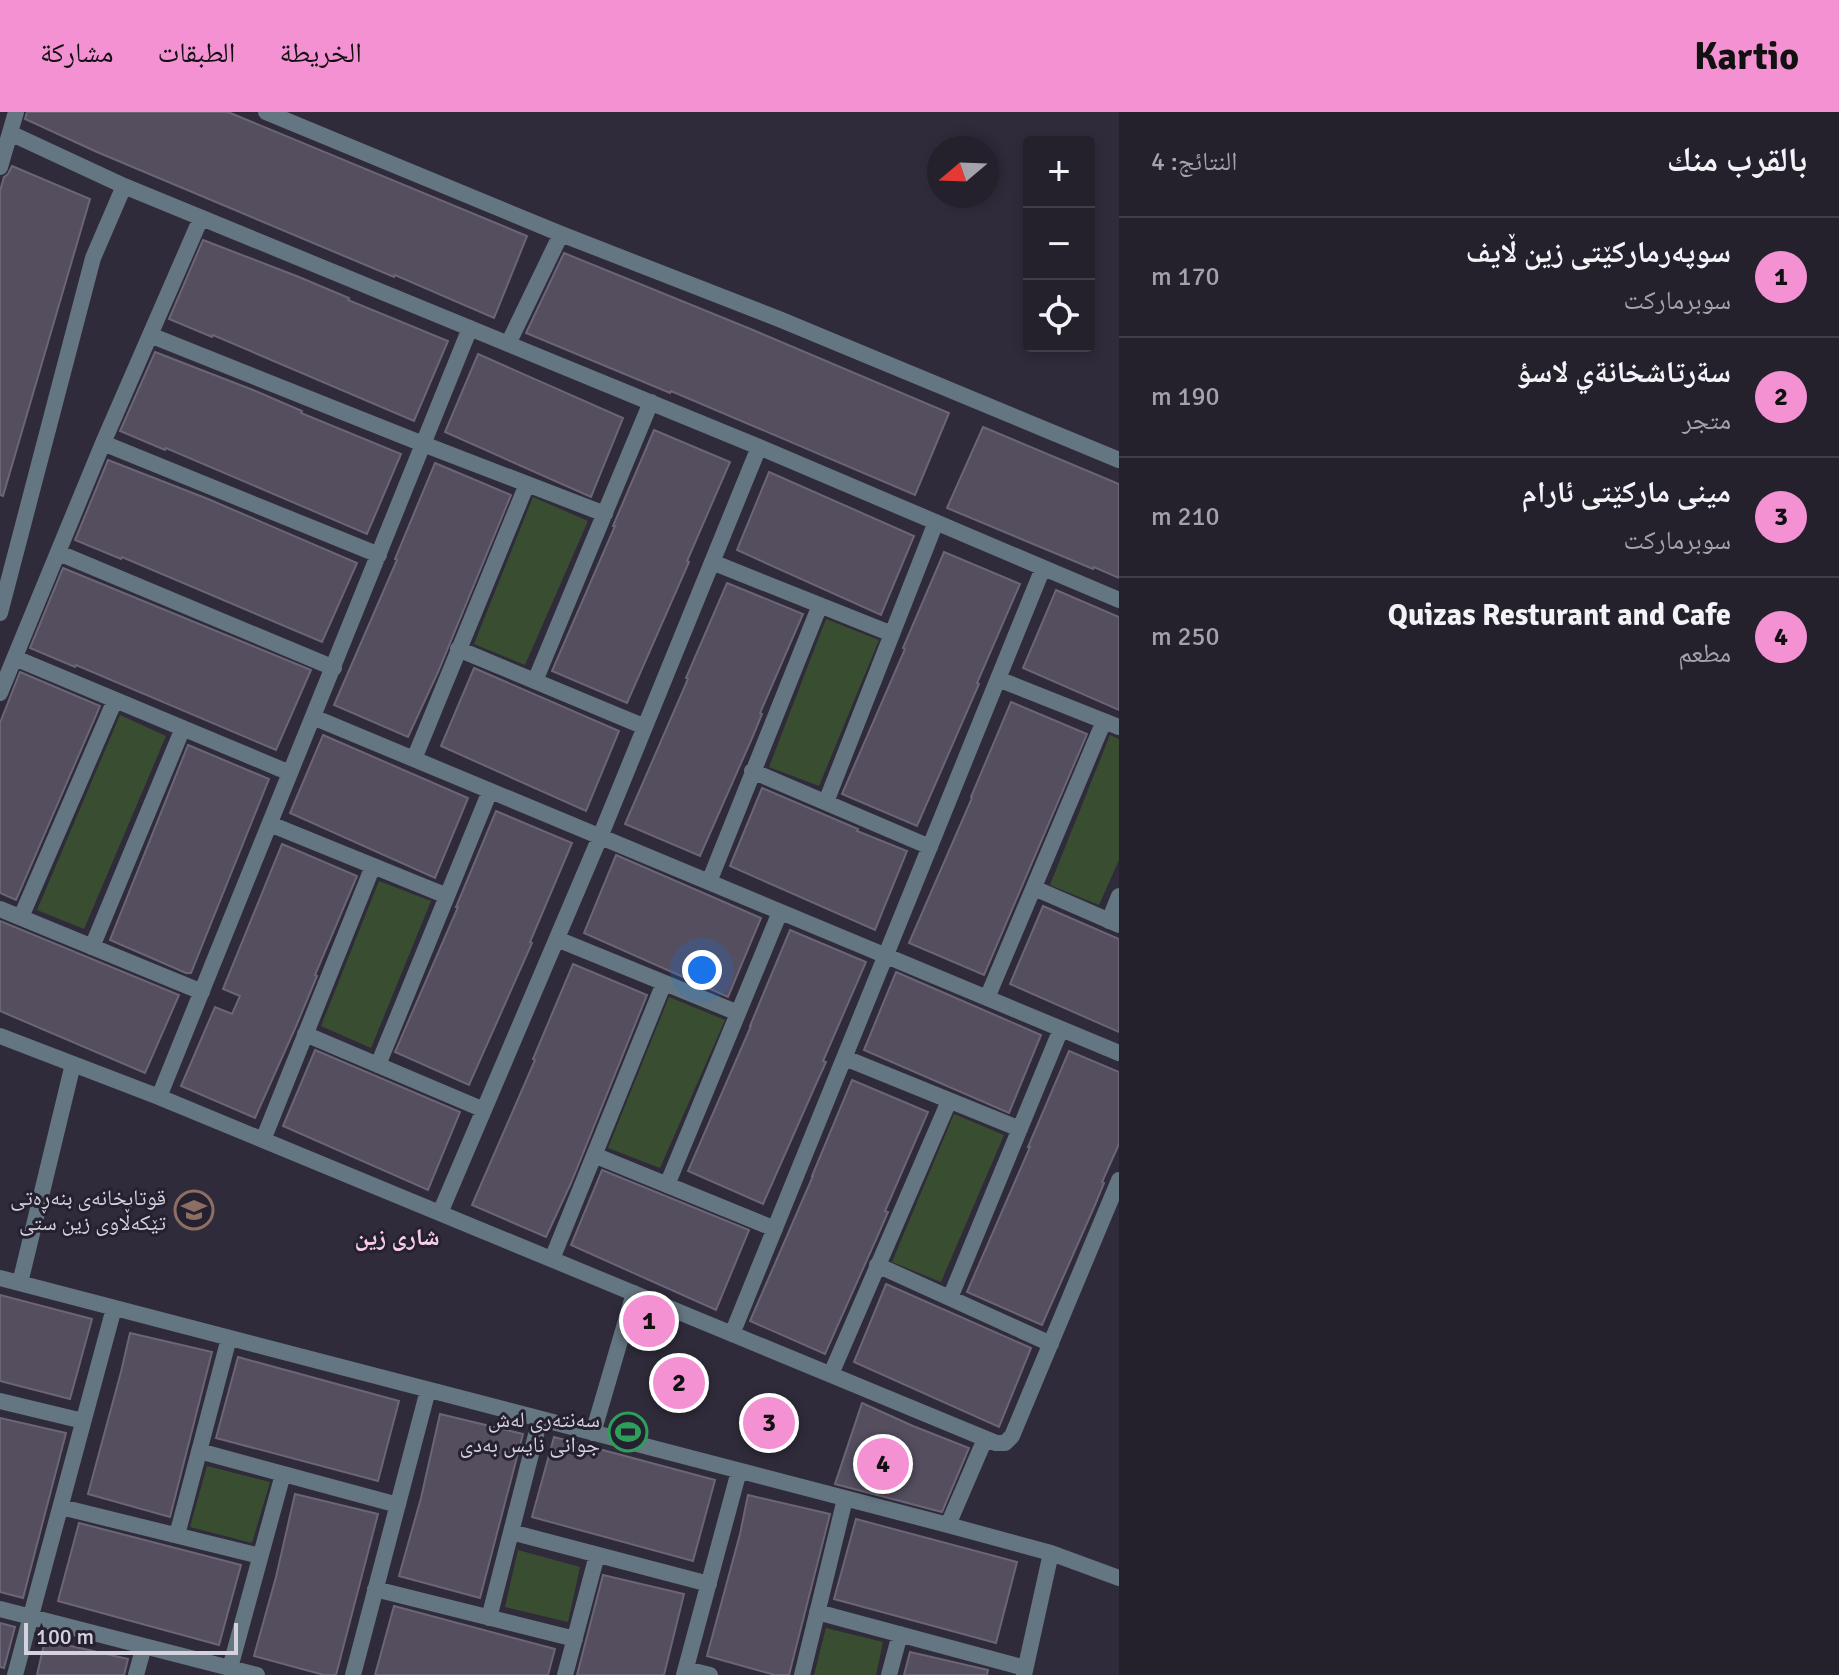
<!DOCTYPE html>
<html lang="ar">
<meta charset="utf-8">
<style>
body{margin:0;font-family:Signika,"Noto Naskh Arabic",sans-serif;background:#302d38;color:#f1f3f6;direction:rtl}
.controls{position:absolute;right:24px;top:24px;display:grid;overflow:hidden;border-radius:8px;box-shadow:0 4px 12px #0003}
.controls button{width:72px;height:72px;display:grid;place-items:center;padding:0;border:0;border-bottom:2px solid #413e48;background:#24202c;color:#f1f3f6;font:40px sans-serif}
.compass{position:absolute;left:927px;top:24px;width:72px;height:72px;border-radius:50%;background:#24202c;box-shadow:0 4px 12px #0003;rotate:251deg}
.scale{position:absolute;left:24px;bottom:20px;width:214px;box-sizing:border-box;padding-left:8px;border:4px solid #d6d2dd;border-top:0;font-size:22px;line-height:28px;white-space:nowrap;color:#d6d2dd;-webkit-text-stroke:6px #262130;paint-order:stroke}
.you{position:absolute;left:702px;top:858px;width:28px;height:28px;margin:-20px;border:6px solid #fff;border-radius:50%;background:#1a73e8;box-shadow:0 0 0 12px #1a73e833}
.badge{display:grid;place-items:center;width:52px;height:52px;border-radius:50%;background:#f491d3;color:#111;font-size:26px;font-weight:700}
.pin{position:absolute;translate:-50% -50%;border:4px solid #fff;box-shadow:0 2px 8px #0006}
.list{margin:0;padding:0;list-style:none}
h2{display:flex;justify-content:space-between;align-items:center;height:104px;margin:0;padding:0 32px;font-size:34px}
h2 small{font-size:26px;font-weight:400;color:#a3a3a9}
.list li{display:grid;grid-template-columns:52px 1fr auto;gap:24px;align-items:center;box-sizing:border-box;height:120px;padding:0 32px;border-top:2px solid #413e48}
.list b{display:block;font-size:30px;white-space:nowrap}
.list p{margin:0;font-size:26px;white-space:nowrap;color:#a3a3a9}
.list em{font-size:26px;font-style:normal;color:#a3a3a9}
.icon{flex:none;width:44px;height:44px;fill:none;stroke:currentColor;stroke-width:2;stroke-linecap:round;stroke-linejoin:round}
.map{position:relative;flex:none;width:1119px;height:1563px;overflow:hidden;direction:ltr}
header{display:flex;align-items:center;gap:48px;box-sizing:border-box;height:112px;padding:0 40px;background:#f491d3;color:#111}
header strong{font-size:38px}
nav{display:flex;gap:44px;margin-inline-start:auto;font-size:28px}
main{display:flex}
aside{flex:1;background:#24202c}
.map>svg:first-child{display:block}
.green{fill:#394e30}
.building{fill:#544e5f;stroke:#6b6577;stroke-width:2}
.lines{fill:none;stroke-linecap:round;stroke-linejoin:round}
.minor{stroke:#647681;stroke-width:16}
.labels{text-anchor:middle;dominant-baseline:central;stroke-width:6;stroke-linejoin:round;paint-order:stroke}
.poi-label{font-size:22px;fill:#d6d2dd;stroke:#262130;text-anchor:end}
.neighbourhood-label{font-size:24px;font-weight:bold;fill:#f9cee9;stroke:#262130}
</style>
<header>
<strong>Kartio</strong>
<nav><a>الخريطة</a><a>الطبقات</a><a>مشاركة</a></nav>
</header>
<main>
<aside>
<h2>بالقرب منك<small>النتائج: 4</small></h2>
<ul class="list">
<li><span class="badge">1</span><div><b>سوپەرماركێتی زین ڵایف</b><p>سوبرماركت</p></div><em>170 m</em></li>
<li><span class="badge">2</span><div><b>سةرتاشخانةي لاسؤ</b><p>متجر</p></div><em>190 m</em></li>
<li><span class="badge">3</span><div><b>مينی ماركێتی ئارام</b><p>سوبرماركت</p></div><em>210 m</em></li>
<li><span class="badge">4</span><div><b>Quizas Resturant and Cafe</b><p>مطعم</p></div><em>250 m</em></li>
</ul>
</aside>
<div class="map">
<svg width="1119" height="1563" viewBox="0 0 1119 1563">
<rect width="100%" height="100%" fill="#302b3a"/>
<path class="green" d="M533 385 588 409 525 553 474 532Z
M826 507 879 528 819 674 769 655Z
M120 603 166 624 84 817 37 798Z
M1110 623 1119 627V748L1099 793 1050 773Z
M379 769 431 789 371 936 321 914Z
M669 885 725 908 660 1056 608 1036Z
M954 1002 1004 1023 941 1170 892 1150Z
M207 1354 270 1370 252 1431 190 1415Z
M518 1438 580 1455 568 1510 505 1495Z
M826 1516 883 1530 876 1563H814Z"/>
<path class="building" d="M27 0H228L527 124 494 206 395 163 394 165 97 40 25 7Z
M12 54 90 87 3 384 0 383V79L4 65 8 62Z
M203 128 299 165 349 186 348 188 448 229 414 309 213 223 212 225 169 207Z
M564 141 753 218 949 301 915 383 671 279 670 281 526 221Z
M155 240 253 278 302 299 301 301 401 342 367 422 166 336 165 338 120 319Z
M478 242 623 306 591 385 445 320Z
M983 315 1119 372V466L1094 455 1093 457 947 396Z
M654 318 730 350 687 449 689 450 627 591 552 559 615 414H613Z
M108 348 208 387 357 451 322 530 122 445 121 447 75 428Z
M435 351 511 383 438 560 408 625 334 593 397 448 395 447Z
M769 360 914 424 881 503 737 438Z
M944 440 1020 472 977 571 979 572 917 714 842 682 905 537 903 536Z
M63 456 311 558 276 638 76 553 75 555 30 536Z
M727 471 803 502 760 601 762 602 753 624 700 744 625 712 688 567 686 566Z
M1056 478 1119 505V598L1023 556Z
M474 556 619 619 586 699 441 634Z
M20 560 100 594 16 788 0 781V611Z
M1011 590 1087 622 984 863 909 831 972 686 971 685Z
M323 623 468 686 435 766 290 701Z
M188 633 269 667 191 861H186L110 828Z
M762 676 858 717 857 719 907 739 875 818 730 754Z
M496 699 572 731 530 830 532 831 469 973 395 940 458 795H456Z
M282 732 357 764 315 863 317 864 297 912 255 1006 181 974 215 895 232 902 240 884 223 877Z
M616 743 761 806 728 885 584 821Z
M1043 794 1119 827V920L1010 872Z
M0 809 179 883 145 961 0 899Z
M790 818 866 850 823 949 826 950 816 972 763 1092 688 1059 751 914H750Z
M573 852 647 883 571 1071 546 1125 472 1093 535 948 533 947Z
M896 860 1041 923 1009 1001 864 938Z
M315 938 460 1000 428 1078 283 1014Z
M1069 939 1119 960V1032L1102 1070 1104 1071 1095 1093 1042 1213 967 1180 1030 1035H1028Z
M852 968 928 1000 885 1099 888 1100 878 1123 825 1242 750 1209 813 1064H812Z
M602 1058 749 1118 716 1198 571 1133Z
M886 1172 1031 1236 999 1315 854 1250Z
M0 1183 92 1207 70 1287 0 1269Z
M130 1221 212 1240 170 1405 88 1382 121 1260Z
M238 1245 399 1289 378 1369 216 1326Z
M862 1291 913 1314 969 1336 942 1400 835 1372Z
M440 1302 523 1322 480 1486 399 1464 421 1386Z
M0 1306 66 1321 23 1486 0 1480Z
M554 1325 715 1368 693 1449 532 1405Z
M295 1382 378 1402 336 1563H324L254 1544 276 1465Z
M748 1383 830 1402 789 1563H775L707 1544 740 1422Z
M856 1407 1017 1450 996 1531 834 1487Z
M79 1411 241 1453 219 1533 58 1489Z
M603 1463 684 1482 664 1563H577Z
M394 1494 555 1537 548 1563H375Z
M0 1511 15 1515 4 1556 0 1555Z
M45 1528 128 1547 124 1563H37Z
M910 1540 988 1558 987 1563H904Z"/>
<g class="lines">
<path class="minor" d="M266 0 561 122 779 207 1119 348
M10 21 124 74 759 335 1119 488
M0 55 16 0
M150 223 423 332 605 402
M508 232 561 122
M103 331 379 443
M59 441 334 556
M712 450 892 522
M0 501 93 146 124 74
M458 537 645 615
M15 546 290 661
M998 567 1119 615
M535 569 651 290
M0 581 103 331 201 106
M313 605 1119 941
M414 647 527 372
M752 659 930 735
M826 690 936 410
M270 712 447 784
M709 770 820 493
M1034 776 1119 813
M0 797 202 880
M21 805 115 588
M1109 809 1119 784
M557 827 738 901
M92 835 183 616
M987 886 1104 609
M305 922 484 998
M0 924 159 985 996 1331H1005L1012 1324 1119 1068
M845 946 1020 1017
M378 953 490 679
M159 985 470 216
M263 1028 373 754
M594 1043 775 1117
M667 1073 780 800
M440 1101 600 725 759 335
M552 1147 664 871
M877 1153 1051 1232
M0 1166 948 1413 1051 1441 1119 1466
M20 1171 73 952
M950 1186 1061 917
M732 1222 1043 456
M831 1262 949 989
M0 1289 83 1309
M593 1321 634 1181
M199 1339 398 1393
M61 1395 260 1444
M948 1413 985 1327
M511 1420 709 1472
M177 1423 229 1226
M375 1477 575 1527
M0 1497 257 1563
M817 1500 1025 1556
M489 1506 540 1307
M230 1556 283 1362
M686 1557 710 1563
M15 1563 114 1196
M136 1563 144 1534
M353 1563 428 1278
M565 1563 597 1443
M684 1563 739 1359
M802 1563 845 1387
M889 1563 900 1522
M1024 1563 1051 1441"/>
</g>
<defs>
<g id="school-ring" transform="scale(2)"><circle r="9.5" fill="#262130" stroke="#8d6e63" stroke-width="1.5"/><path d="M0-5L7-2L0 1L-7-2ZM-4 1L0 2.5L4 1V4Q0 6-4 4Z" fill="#8d6e63"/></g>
<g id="stadium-ring" transform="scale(2)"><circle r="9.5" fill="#262130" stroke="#2e9e5b" stroke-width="1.5"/><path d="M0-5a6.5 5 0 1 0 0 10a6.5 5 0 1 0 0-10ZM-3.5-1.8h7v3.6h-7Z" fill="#2e9e5b"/></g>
</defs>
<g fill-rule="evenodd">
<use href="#school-ring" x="194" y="1098"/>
<use href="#stadium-ring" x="628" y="1320"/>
</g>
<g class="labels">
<g class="poi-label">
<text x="166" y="1085">قوتابخانەی بنەڕەتی<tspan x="166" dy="25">تێکەڵاوی زین ستی</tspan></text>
<text x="600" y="1307">سەنتەری لەش<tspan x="600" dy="25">جوانی نایس بەدی</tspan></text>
</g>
<g class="neighbourhood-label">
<text x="397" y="1125">شاری زین</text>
</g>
</g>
</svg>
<div class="controls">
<button>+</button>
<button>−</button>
<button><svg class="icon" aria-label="locate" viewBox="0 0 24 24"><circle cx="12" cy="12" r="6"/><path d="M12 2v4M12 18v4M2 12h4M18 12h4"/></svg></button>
</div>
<svg class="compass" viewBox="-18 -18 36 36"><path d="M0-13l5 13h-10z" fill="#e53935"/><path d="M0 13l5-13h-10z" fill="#a3a3a9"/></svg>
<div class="scale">100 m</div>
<div class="you"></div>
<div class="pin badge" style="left:649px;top:1209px">1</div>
<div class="pin badge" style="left:679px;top:1271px">2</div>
<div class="pin badge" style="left:769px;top:1311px">3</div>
<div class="pin badge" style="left:883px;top:1352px">4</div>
</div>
</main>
